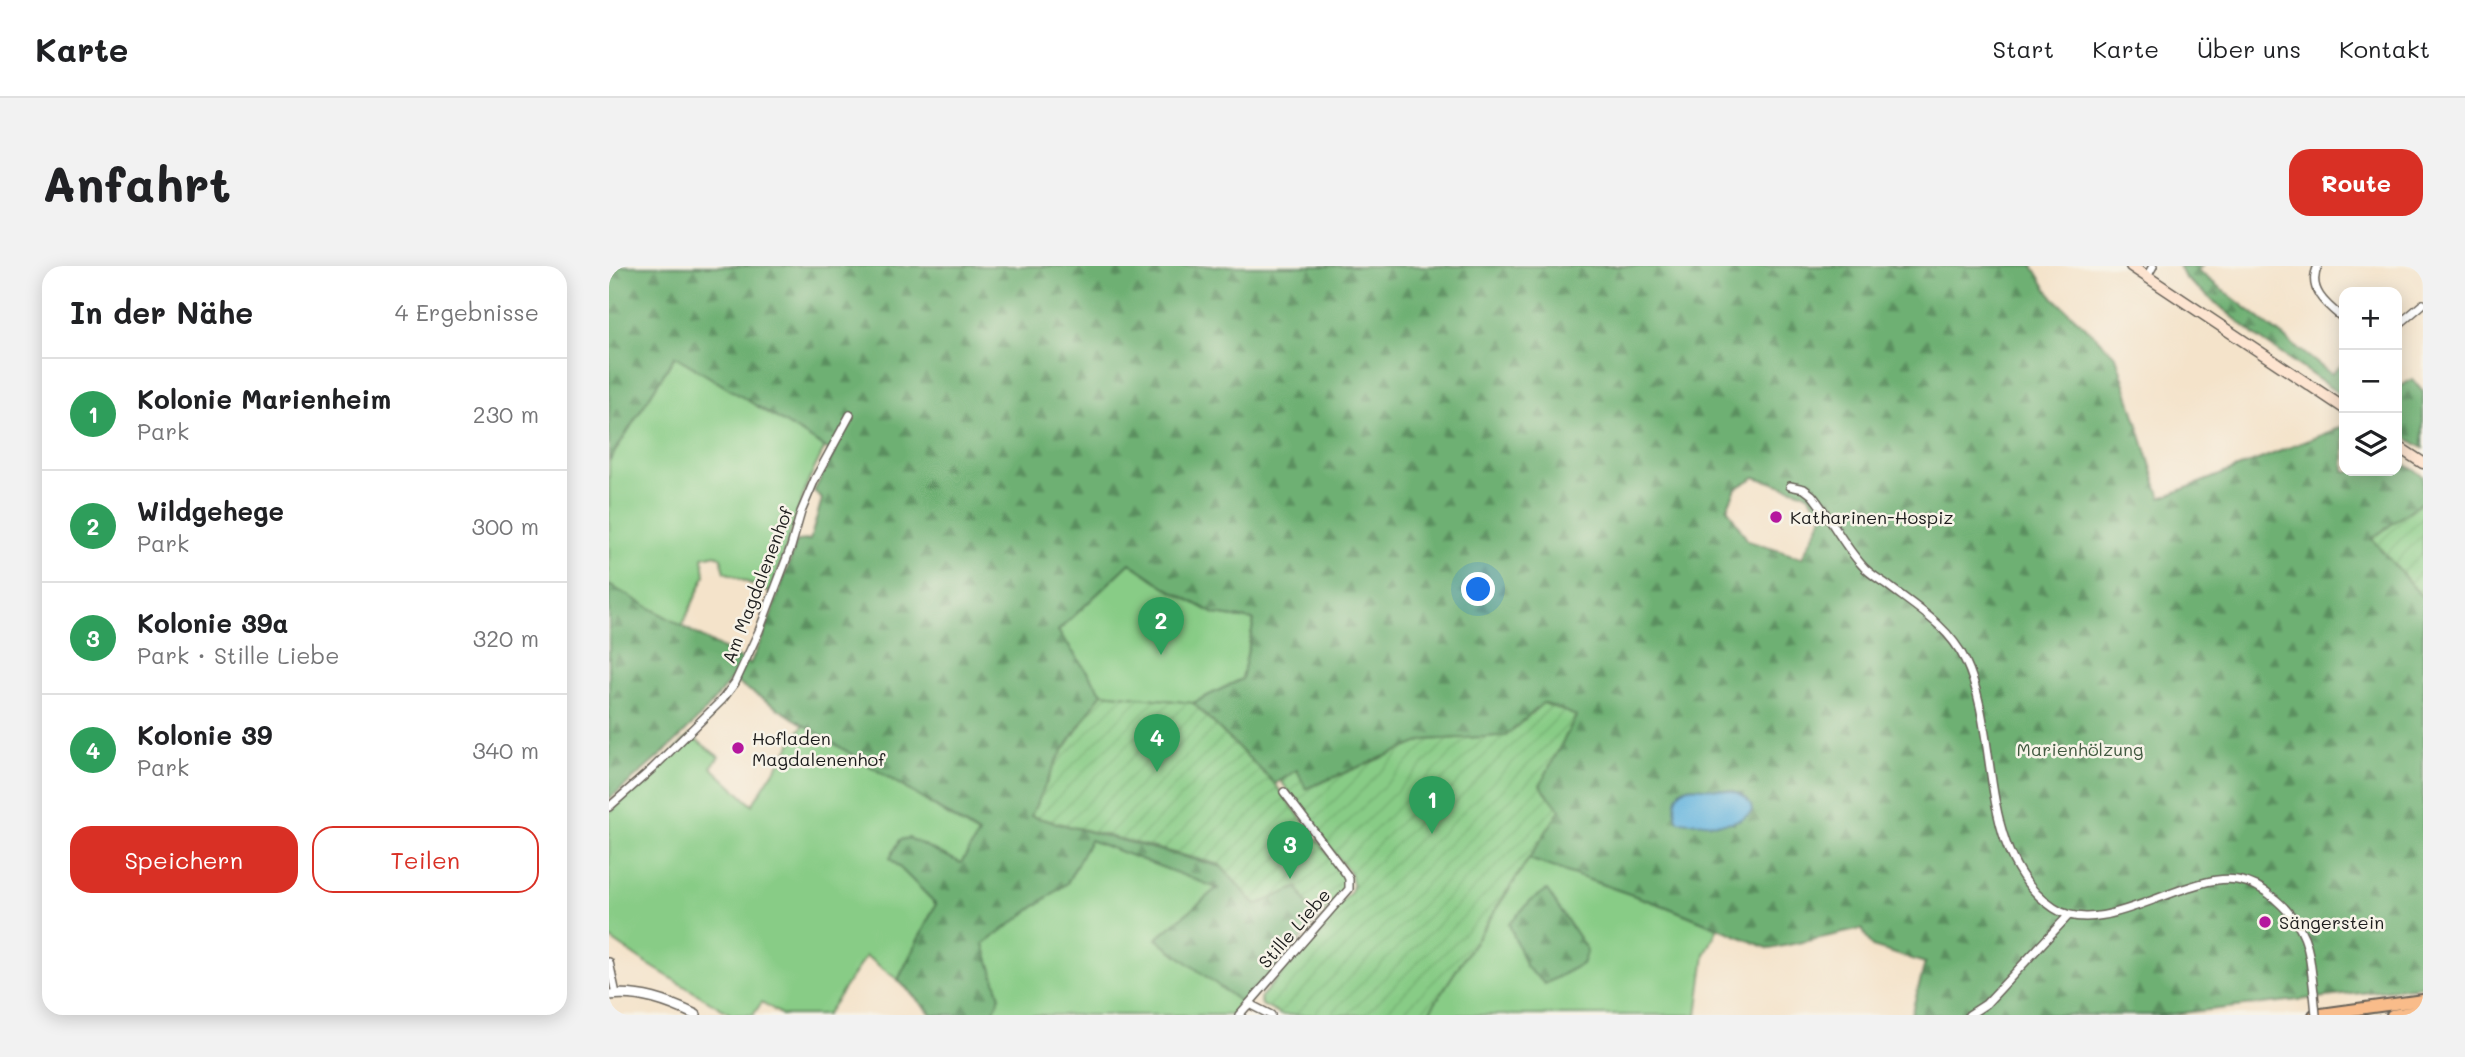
<!DOCTYPE html>
<html lang="de">
<meta charset="utf-8">
<style>
body{margin:0;font-family:Mali,sans-serif;background:#f2f2f2;color:#202124}
.controls{position:absolute;right:21px;top:21px;display:grid;overflow:hidden;border-radius:14px;box-shadow:0 4px 18px #0003}
.controls button{width:63px;height:63px;display:grid;place-items:center;padding:0;border:0;border-bottom:2px solid #e0e0e0;background:#fff;color:#202124;font:35px sans-serif}
.you{position:absolute;left:870px;top:324px;width:24px;height:24px;margin:-18px;border:5px solid #fff;border-radius:50%;background:#1a73e8;box-shadow:0 0 0 10px #1a73e833}
.badge{display:grid;place-items:center;width:46px;height:46px;border-radius:50%;background:#d93025;color:#fff;font-size:23px;font-weight:700}
.pin{position:absolute;translate:-50% -58px;filter:drop-shadow(0 2px 4px #0008)}
.pin::after{content:'';position:absolute;top:37px;width:24px;height:21px;background:inherit;clip-path:polygon(0 0,100% 0,50% 100%)}
.list{margin:0;padding:0;list-style:none}
h2{display:flex;justify-content:space-between;align-items:center;height:91px;margin:0;padding:0 28px;font-size:30px}
h2 small{font-size:23px;font-weight:400;color:#757577}
.list li{display:grid;grid-template-columns:46px 1fr auto;gap:21px;align-items:center;box-sizing:border-box;height:112px;padding:0 28px;border-top:2px solid #e0e0e0}
.list b{display:block;font-size:26px;white-space:nowrap}
.list p{margin:0;font-size:23px;white-space:nowrap;color:#757577}
.list em{font-size:23px;font-style:normal;color:#757577}
.actions{display:flex;gap:14px;padding:21px 28px}
.actions a{flex:1;padding:16px 0;border:2px solid #d93025;border-radius:21px;text-align:center;font-size:24px;color:#d93025}
.actions .main{background:#d93025;color:#fff}
.icon{flex:none;width:38px;height:38px;fill:none;stroke:currentColor;stroke-width:2;stroke-linecap:round;stroke-linejoin:round}
.map{position:relative;flex:none;width:1814px;height:749px;overflow:hidden;border-radius:21px}
header{display:flex;align-items:center;gap:42px;box-sizing:border-box;height:98px;padding:0 35px;background:#fff;border-bottom:2px solid #e0e0e0}
header strong{font-size:33px}
nav{display:flex;gap:38px;margin-inline-start:auto;font-size:24px}
.intro{display:flex;align-items:center;justify-content:space-between;box-sizing:border-box;height:168px;padding:0 42px}
h1{margin:0;font-size:49px}
.button{padding:18px 32px;border-radius:21px;background:#d93025;color:#fff;font-size:24px;font-weight:700}
main{display:flex;gap:42px;padding:0 42px}
aside{flex:1;background:#fff;border-radius:21px;box-shadow:0 4px 18px #0003}
.map>svg:first-child{display:block}
.green{fill:#88cc86;stroke:#527451;stroke-width:2}
.forest{fill:url(#forest-firs);stroke:#456648;stroke-width:2;fill-rule:evenodd}
.garden{fill:url(#garden-furrows);stroke:#527451;stroke-width:2}
.water{fill:#63b4de;stroke:#40687d;stroke-width:2}
.lines{fill:none;stroke-linecap:round;stroke-linejoin:round}
.minor-casing{stroke:#686259;stroke-width:10}
.tertiary-casing{stroke:#686259;stroke-width:12}
.secondary-casing{stroke:#686259;stroke-width:13}
.trunk-casing{stroke:#686259;stroke-width:14}
.minor{stroke:#fff;stroke-width:7}
.tertiary{stroke:#fff;stroke-width:9}
.secondary{stroke:#fde4d0;stroke-width:10}
.trunk{stroke:#f9bc8a;stroke-width:10}
.minor-bridge-casing{stroke:#686259;stroke-width:10;stroke-linecap:butt}
.minor-bridge{stroke:#fff;stroke-width:7}
.poi-dot{fill:#b5179e;stroke:#f7f3e8;stroke-width:2.5}
.labels{text-anchor:middle;dominant-baseline:central;stroke-width:5;stroke-linejoin:round;paint-order:stroke}
.poi-label{font-size:18px;fill:#1c1c1c;stroke:#f7f3e8;text-anchor:start}
.street-label{font-size:18px;fill:#1c1c1c;stroke:#f7f3e8}
.park-label{font-size:18px;fill:#425a41;stroke:#f7f3e8}
</style>
<header>
<strong>Karte</strong>
<nav><a>Start</a><a>Karte</a><a>Über uns</a><a>Kontakt</a></nav>
</header>
<div class="intro"><h1>Anfahrt</h1><a class="button">Route</a></div>
<main>
<aside>
<h2>In der Nähe<small>4 Ergebnisse</small></h2>
<ul class="list">
<li><span class="badge" style="background:#2e9e5b">1</span><div><b>Kolonie Marienheim</b><p>Park</p></div><em>230 m</em></li>
<li><span class="badge" style="background:#2e9e5b">2</span><div><b>Wildgehege</b><p>Park</p></div><em>300 m</em></li>
<li><span class="badge" style="background:#2e9e5b">3</span><div><b>Kolonie 39a</b><p>Park · Stille Liebe</p></div><em>320 m</em></li>
<li><span class="badge" style="background:#2e9e5b">4</span><div><b>Kolonie 39</b><p>Park</p></div><em>340 m</em></li>
</ul>
<div class="actions"><a class="main">Speichern</a><a>Teilen</a></div>
</aside>
<div class="map">
<svg width="1814" height="749" viewBox="0 0 1814 749">
<defs>
<pattern id="forest-firs" width="22" height="20" patternUnits="userSpaceOnUse" patternTransform="scale(1.75)"><rect width="22" height="20" fill="#6eb073"/><path d="M5 1l3.5 6h-7zM16 11l3.5 6h-7z" fill="#5a8e5e"/></pattern>
<pattern id="garden-furrows" width="10" height="10" patternUnits="userSpaceOnUse" patternTransform="scale(1.75)"><rect width="10" height="10" fill="#88cc86"/><path d="M-1 1l2-2M0 10L10 0M9 11l2-2" fill="none" stroke="#75af73"/></pattern>
</defs>
<rect width="100%" height="100%" fill="#f7f3e8"/>
<filter id="ink" filterUnits="userSpaceOnUse"><feTurbulence type="fractalNoise" baseFrequency=".0143" numOctaves="2"/><feDisplacementMap in="SourceGraphic" scale="14" xChannelSelector="R" yChannelSelector="G"/><feConvolveMatrix kernelMatrix="1 2 1 2 8 2 1 2 1" color-interpolation-filters="sRGB"/></filter>
<filter id="wash" filterUnits="userSpaceOnUse"><feTurbulence type="fractalNoise" baseFrequency=".00686" numOctaves="4" result="noise"/><feDisplacementMap in="SourceGraphic" scale="28" xChannelSelector="R" yChannelSelector="G"/><feGaussianBlur stdDeviation="1.57" result="paint"/><feColorMatrix in="noise" values="0 0 0 0 0 0 0 0 0 0 0 0 0 0 0 0 0 1.4 0 .05"/><feComposite in="paint" operator="in"/></filter>
<g filter="url(#wash)">
<rect width="100%" height="100%" fill="#f4e3ca"/>
<path class="green" d="M66 90 216 181 199 216 161 327 116 306 112 292 107 288 94 291 96 310 73 360 0 319V195Z
M521 297 561 324 606 348 645 354 633 413 584 437 493 427 449 365Z
M195 458 370 569 352 598 300 572 282 592 327 638 289 714 257 690 217 749H173L153 736 144 749H123L32 694 0 672V547L81 469 110 491 102 501 143 539Z
M481 574 609 622 635 739 626 749H383L391 731 374 678 458 617Z
M920 593 1058 641 1109 662 1096 689 1088 749H818Z"/>
<path class="forest" d="M0 0H1424L1441 28 1507 90 1552 232 1735 160V205H1788V193L1814 210V235L1763 273 1814 332V720L1555 749H1302L1316 697 1263 681 1253 663 1161 683 1058 641 920 593 950 544 931 519 967 450 935 437 897 470 816 474 696 523 688 504 666 518 584 437 633 413 645 354 606 348 561 324 521 297 449 365 493 427 448 494 422 550 689 621 707 656 635 739 547 673 608 622 481 574 458 617 375 678 391 731 383 749H323L289 714 327 638 281 592 291 574 300 572 352 597 370 568 122 413C89 459 44 497 0 533V319L141 398 158 361 188 275 201 274 213 233 205 225 225 187 66 90 0 195ZM1146 211 1199 228 1214 250 1193 292 1139 275 1118 242 1127 222ZM1078 521 1134 527 1125 557 1072 524Z
M1570 0H1593L1588 4 1722 108 1735 97V131L1651 73 1576 12Z
M1803 113 1814 126V182L1788 166V123Z
M938 624 978 684 973 698 936 718 917 701 900 658 922 634Z"/>
<path class="garden" d="M1814 235V332L1763 273Z
M493 427 584 437 666 518 736 610 737 622 707 656 689 621 647 639 611 599 422 550 448 494Z
M934 437 967 450 931 519 951 544 818 749H672L653 739 651 732 742 626 744 619 742 609 672 515 688 504 697 523 816 474 897 470Z"/>
<path class="water" d="M1078 521C1099 523 1141 518 1143 545 1126 564 1094 556 1069 555 1064 543 1065 527 1078 521Z"/>
</g>
<g filter="url(#ink)">
<g class="lines">
<g class="minor-casing">
<path id="minor" d="M1709 0C1697 24 1719 40 1735 53
M1539 9 1544 0
M1788 60 1814 38
M1181 220 1195 223 1203 229C1221 251 1233 277 1252 298 1258 306 1268 312 1277 318 1305 340 1340 360 1356 394 1393 471 1366 589 1445 642 1493 675 1576 606 1628 614 1642 616 1655 623 1666 633 1700 662 1700 684 1705 727
M0 541 43 503 113 434 126 417 150 365 182 281 192 246 206 213 241 149
M0 696 7 728
M640 738 662 749
M630 749 740 623V613L738 609 675 526
M1360 749 1377 738 1459 650"/>
</g>
<g class="tertiary-casing">
<path id="tertiary" d="M0 729C30 725 60 736 87 749"/>
</g>
<g class="secondary-casing">
<path id="secondary" d="M1522 0 1735 142
M1788 180 1814 197"/>
</g>
<g class="trunk-casing">
<path id="trunk" d="M1705 749 1814 734
M1783 749 1814 744"/>
</g>
<use href="#minor" class="minor"/>
<use href="#tertiary" class="tertiary"/>
<use href="#secondary" class="secondary"/>
<use href="#trunk" class="trunk"/>
<g class="minor-bridge-casing">
<path id="minor-bridge" d="M1705 727 1707 749"/>
</g>
<use href="#minor-bridge" class="minor-bridge"/>
</g>
</g>
<g class="poi-dot">
<circle cx="1167" cy="251" r="7"/>
<circle cx="129" cy="482" r="7"/>
<circle cx="1656" cy="656" r="7"/>
</g>
<g class="labels">
<g class="poi-label">
<text x="1181" y="251">Katharinen-Hospiz</text>
<text x="143" y="472">Hofladen<tspan x="143" dy="21">Magdalenenhof</tspan></text>
<text x="1670" y="656">Sängerstein</text>
</g>
<g class="street-label">
<text transform="translate(148 319) rotate(-69)">Am Magdalenenhof</text>
<text transform="translate(685 662) rotate(-49)">Stille Liebe</text>
</g>
<g class="park-label">
<text x="1471" y="483">Marienhölzung</text>
</g>
</g>
</svg>
<div class="controls">
<button>+</button>
<button>−</button>
<button><svg class="icon" aria-label="layers" viewBox="0 0 24 24"><path d="M12 4l9 5-9 5-9-5zM3 14l9 5 9-5"/></svg></button>
</div>
<div class="you"></div>
<div class="pin badge" style="left:823px;top:568px;background:#2e9e5b">1</div>
<div class="pin badge" style="left:552px;top:389px;background:#2e9e5b">2</div>
<div class="pin badge" style="left:681px;top:613px;background:#2e9e5b">3</div>
<div class="pin badge" style="left:548px;top:506px;background:#2e9e5b">4</div>
</div>
</main>
